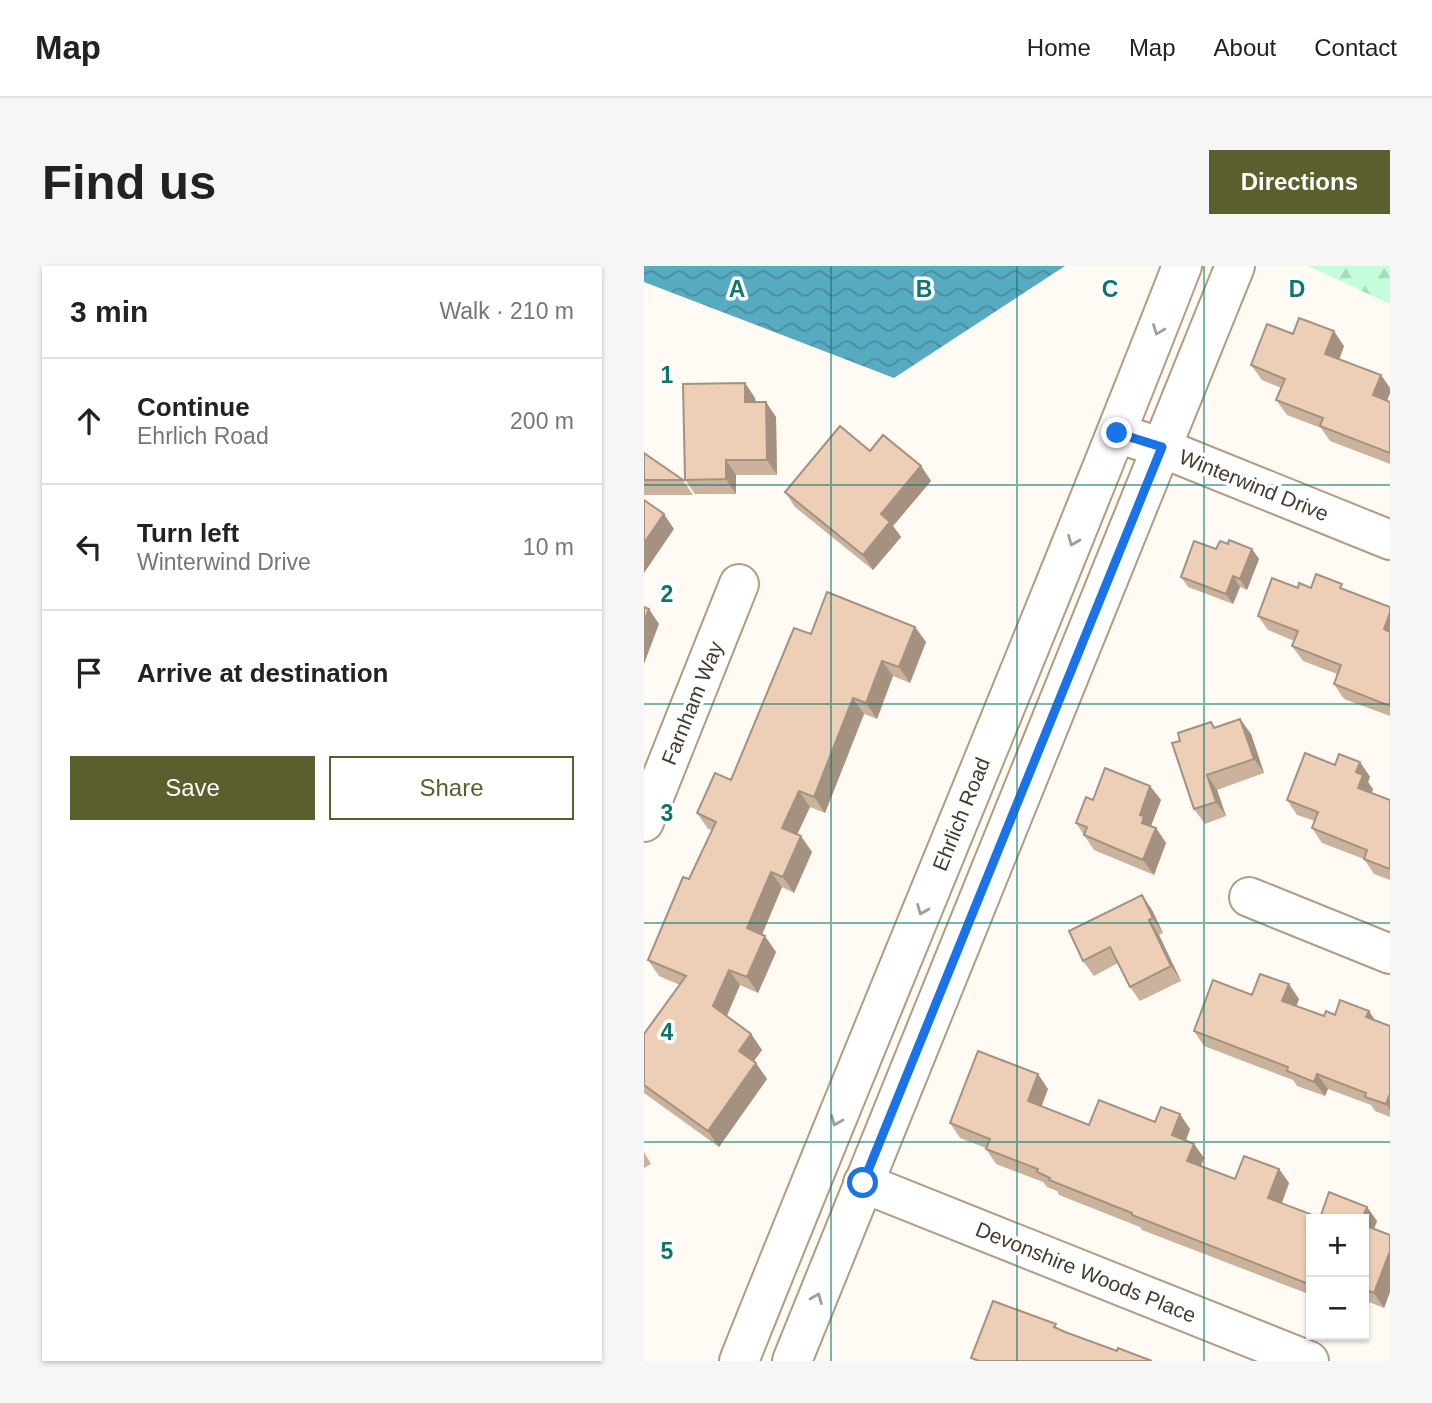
<!DOCTYPE html>
<meta charset="utf-8">
<style>
body{margin:0;font-family:Arial,sans-serif;background:#f6f6f6;color:#222}
.controls{position:absolute;right:21px;bottom:21px;display:grid;overflow:hidden;border-radius:0px;box-shadow:0 2px 5px #0004}
.controls button{width:63px;height:63px;display:grid;place-items:center;padding:0;border:0;border-bottom:2px solid #e0e0e0;background:#fff;color:#222;font:35px sans-serif}
.stop{position:absolute;width:21px;height:21px;margin:-16px;border:5px solid #1a73e8;border-radius:50%;background:#fff}
.stop.end{background:#1a73e8;border-color:#fff;box-shadow:0 2px 7px #0008}
.list{margin:0;padding:0;list-style:none}
h2{display:flex;justify-content:space-between;align-items:center;height:91px;margin:0;padding:0 28px;font-size:30px}
h2 small{font-size:23px;font-weight:400;color:#767676}
.list li{display:grid;grid-template-columns:46px 1fr auto;gap:21px;align-items:center;box-sizing:border-box;height:126px;padding:0 28px;border-top:2px solid #e0e0e0}
.list b{display:block;font-size:26px;white-space:nowrap}
.list p{margin:0;font-size:23px;white-space:nowrap;color:#767676}
.list em{font-size:23px;font-style:normal;color:#767676}
.actions{display:flex;gap:14px;padding:21px 28px}
.actions a{flex:1;padding:16px 0;border:2px solid #5a5f2d;border-radius:0px;text-align:center;font-size:24px;color:#5a5f2d}
.actions .main{background:#5a5f2d;color:#fff}
.icon{flex:none;width:38px;height:38px;fill:none;stroke:currentColor;stroke-width:2;stroke-linecap:round;stroke-linejoin:round}
.map{position:relative;flex:none;width:746px;height:1095px;overflow:hidden;border-radius:0px}
header{display:flex;align-items:center;gap:42px;box-sizing:border-box;height:98px;padding:0 35px;background:#fff;border-bottom:2px solid #e0e0e0}
header strong{font-size:33px}
nav{display:flex;gap:38px;margin-inline-start:auto;font-size:24px}
.intro{display:flex;align-items:center;justify-content:space-between;box-sizing:border-box;height:168px;padding:0 42px}
h1{margin:0;font-size:49px}
.button{padding:18px 32px;border-radius:0px;background:#5a5f2d;color:#fff;font-size:24px;font-weight:700}
main{display:flex;gap:42px;padding:0 42px}
aside{flex:1;background:#fff;border-radius:0px;box-shadow:0 2px 5px #0004}
.map>svg:first-child{display:block}
.forest{fill:url(#forest-firs)}
.water{fill:url(#water-waves)}
.lines{fill:none;stroke-linecap:round;stroke-linejoin:round}
.minor-casing{stroke:#b19c80;stroke-width:42}
.major-casing{stroke:#b19c80;stroke-width:42}
.minor{stroke:#fff;stroke-width:38}
.major{stroke:#fff;stroke-width:38}
.wall{fill:#cbb29d}
.shaded-wall{fill:#a5917f}
.building{fill:#eccfb6;stroke:#a5917f;stroke-width:2}
.oneway{stroke:#a29d97}
.route{stroke:#1a73e8;stroke-width:9}
.grid{fill:none;stroke:#0f766e;stroke-width:2;stroke-opacity:0.55}
.labels{text-anchor:middle;dominant-baseline:central;stroke-width:7;stroke-linejoin:round;paint-order:stroke}
.street-label{font-size:21px;fill:#443b2f;stroke:#fff}
.grid-label{font-size:23px;text-anchor:middle;font-weight:bold;fill:#0f766e;stroke:#fff;stroke-width:7;stroke-linejoin:round;paint-order:stroke}
</style>
<header>
<strong>Map</strong>
<nav><a>Home</a><a>Map</a><a>About</a><a>Contact</a></nav>
</header>
<div class="intro"><h1>Find us</h1><a class="button">Directions</a></div>
<main>
<aside>
<h2>3 min<small>Walk · 210 m</small></h2>
<ul class="list">
<li><svg class="icon" aria-label="ahead" viewBox="0 0 24 24"><path d="M12 20V5M6 11l6-6 6 6"/></svg><div><b>Continue</b><p>Ehrlich Road</p></div><em>200 m</em></li>
<li><svg class="icon" aria-label="left" viewBox="0 0 24 24"><path d="M17 20v-9H6M10 6l-5 5 5 5"/></svg><div><b>Turn left</b><p>Winterwind Drive</p></div><em>10 m</em></li>
<li><svg class="icon" aria-label="arrive" viewBox="0 0 24 24"><path d="M6 21V4h12l-3 4 3 4H6"/></svg><div><b>Arrive at destination</b></div></li>
</ul>
<div class="actions"><a class="main">Save</a><a>Share</a></div>
</aside>
<div class="map">
<svg width="746" height="1095" viewBox="0 0 746 1095">
<defs>
<pattern id="forest-firs" width="22" height="20" patternUnits="userSpaceOnUse" patternTransform="scale(1.75)"><rect width="22" height="20" fill="#c2fddc"/><path d="M5 1l3.5 6h-7zM16 11l3.5 6h-7z" fill="#a8dabd"/></pattern>
<pattern id="water-waves" width="16" height="10" patternUnits="userSpaceOnUse" patternTransform="scale(1.75)"><rect width="16" height="10" fill="#57abc1"/><path d="M0 5q4-4 8 0t8 0" fill="none" stroke="#4a8c9d"/></pattern>
</defs>
<rect width="100%" height="100%" fill="#fffaf4"/>
<path class="forest" d="M664 0H746V38Z"/>
<path class="water" d="M0 0H421L250 112 0 16Z"/>
<g class="lines">
<g class="minor-casing">
<path id="minor" d="M473 167 518 182 746 274
M0 556 95 318
M605 631 746 688
M219 917 665 1095"/>
</g>
<g class="major-casing">
<path id="major" d="M95 1095C241 729 395 367 538 0
M148 1095 591 0"/>
</g>
<use href="#minor" class="minor"/>
<use href="#major" class="major"/>
</g>
<path class="wall" d="M649 68 700 80 695 93 737 109 746 122V127L743 135 746 136V198L686 175 677 162 643 149 632 134 637 122 618 114 607 99Z
M101 117 111 132 112 136H122L132 151 133 209H92V228H51L41 214Z
M226 185 277 200 287 215 249 260 257 271 229 304 151 241 141 226Z
M0 187 39 214 49 229H0Z
M584 278 608 283 615 293 603 324 596 321 589 338 544 321 537 311 572 283Z
M667 322 702 324 746 341V450L700 433 690 418 693 408 659 395 648 380 650 375 624 364 614 350Z
M271 361 282 376 266 417 249 410 233 453 220 448 181 547 166 541 153 569 168 586 150 627 138 621 118 669 132 686 114 727 96 719 83 750 107 768 118 784 110 795 123 813 75 881 0 827V768L36 719 15 710 4 694 45 613 68 564 64 563 53 547 87 514 167 368Z
M596 453 607 468 620 507 573 524 582 550 561 558 550 543 572 462Z
M716 496 726 511 724 516 729 523 728 527 746 534V614L730 608 720 593 678 577 668 562 671 555 653 549 643 534 691 499Z
M506 520 517 534 507 560 512 562 522 577 510 609 450 584 432 557 449 534Z
M498 629 508 644 519 667 515 669 537 715 496 735 486 721 474 697 450 710 439 695Z
M608 729 655 733 652 740 680 750 691 749 732 755 746 760V851L731 845 727 839 684 823 681 830 653 820 649 814 560 780 550 765Z
M404 823 397 840 445 859 511 856 546 863 542 875 550 878 560 892 557 900 591 913 635 903 645 917 638 937 676 952 723 941 733 955 730 963 746 969V1026L740 1042 720 1034V953H667V1029L498 964 496 961 415 929 413 925 403 921 399 916 352 898 342 883V882L316 872 306 857Z
M0 886 7 898 0 902Z"/>
<path class="shaded-wall" d="M690 65 700 80 692 103 681 88Z
M737 109 746 122V127L739 144 729 129Z
M101 117 111 132 112 151 101 136Z
M122 136 132 151 133 209 123 194Z
M82 194 92 209V228L82 213Z
M277 200 287 215 249 260 257 271 229 304 219 289 237 248Z
M20 248 30 263 0 307V277Z
M608 283 615 293 603 324 596 313Z
M589 310 596 321 589 338 582 328Z
M5 343 15 358 0 398V355Z
M746 347V373L740 363Z
M271 361 282 376 266 417 255 401Z
M238 395 249 410 233 453 222 437Z
M209 432 220 448 181 547 170 531Z
M596 453 607 468 620 507 610 493Z
M716 496 726 511 724 516 729 523 724 536 714 522 712 506Z
M563 509 573 524 582 550 572 536Z
M506 520 517 534 507 560 512 562 522 577 510 609 499 594 496 549Z
M155 525 166 541 149 577 138 562Z
M157 570 168 586 150 627 139 611Z
M127 606 138 621 114 678 103 662Z
M498 629 508 644 519 667 509 652Z
M505 654 515 669 537 715 527 700Z
M121 670 132 686 114 727 103 711Z
M85 704 96 719 80 756 69 740Z
M645 718 655 733 649 750 638 735Z
M725 745 735 760 722 751Z
M107 768 118 784 106 800 95 785Z
M112 797 123 813 75 881 64 865Z
M394 808 404 823 394 850 384 835Z
M673 808 684 823 681 830 670 816Z
M745 830 746 831V844L742 838Z
M536 848 546 863 538 884 528 869Z
M550 878 560 892 553 910 543 895Z
M635 903 645 917 634 947 624 932Z
M723 941 733 955 726 973 720 963V953H718Z
M746 985V1026L740 1042 730 1027Z"/>
<path class="building" d="M655 52 690 65 681 88 737 109 729 129 746 136V187L676 160 679 152 632 134 641 113 607 99 623 58 649 68Z
M101 117V136H122L123 194H82V213L41 214 39 118Z
M196 160 226 185 239 169 277 200 237 248 246 256 219 289 141 226Z
M0 187 39 214H0Z
M0 234 20 248 0 277Z
M585 274 608 283 596 313 589 310 582 328 537 311 550 275 572 283 576 275 584 278Z
M672 308 698 318 696 322 746 341V347L740 363 746 366V440L690 418 697 399 648 380 654 365 614 350 628 312 654 322 655 317 667 322Z
M183 326 271 361 255 401 238 395 222 437 209 432 170 531 155 525 138 562 157 570 139 611 127 606 103 662 121 670 103 711 85 704 69 740 107 768 95 785 112 797 64 865 0 819V768L42 710 4 694 39 611 45 613 72 556 53 547 71 507 87 514 150 362 167 368Z
M0 341 5 343 0 355Z
M596 453 610 493 563 509 572 536 550 543 528 477 536 475 534 467 567 456 570 462Z
M661 487 691 499 695 488 716 496 712 506 719 509 714 522 746 534V603L720 593 723 584 668 562 674 546 643 534Z
M461 502 506 520 496 549 500 550 498 557 512 562 499 594 440 569 443 561 432 557 442 531 449 534Z
M498 629 509 652 505 654 527 700 486 721 466 681 439 695 425 665Z
M616 708 645 718 638 735 680 750 682 745 691 749 696 734 725 745 722 751 746 760V830H745L742 838 721 831 722 827 673 808 670 816 643 805 644 801 550 765 569 714 608 729Z
M334 785 394 808 384 835 445 859 455 834 511 856 517 841 536 848 528 869 550 878 543 895 591 913 600 890 635 903 624 932 676 952 685 926 723 941 718 953H667V1019L488 949V947L405 914 406 912 393 906 394 903 342 883 346 873 306 857Z
M720 959 746 969V985L730 1027 720 1023Z
M349 1035 412 1058 410 1061 421 1066 473 1085 474 1082 508 1095H335L327 1092Z"/>
<defs><path id="oneway-chevron" d="M-2-3.5L2.5 0L-2 3.5" fill="none" stroke-width="1.6" stroke-linecap="round" stroke-linejoin="round" transform="scale(1.75)"/></defs>
<g class="oneway">
<use href="#oneway-chevron" transform="translate(514 64) rotate(111)"/>
<use href="#oneway-chevron" transform="translate(429 275) rotate(112)"/>
<use href="#oneway-chevron" transform="translate(278 644) rotate(112)"/>
<use href="#oneway-chevron" transform="translate(192 855) rotate(112)"/>
<use href="#oneway-chevron" transform="translate(173 1032) rotate(-68)"/>
</g>
<g class="lines">
<path class="route" d="M219 917 518 181 473 167"/>
</g>
<path class="grid" d="M187 0V1095M373 0V1095M560 0V1095M0 219H746M0 438H746M0 657H746M0 876H746"/>
<g class="labels">
<g class="street-label">
<text transform="translate(610 219) rotate(22)">Winterwind Drive</text>
<text transform="translate(48 437) rotate(-68)">Farnham Way</text>
<text transform="translate(317 548) rotate(-68)">Ehrlich Road</text>
<text transform="translate(442 1006) rotate(22)">Devonshire Woods Place</text>
</g>
</g>
<g class="grid-label">
<text x="93" y="31">A</text>
<text x="280" y="31">B</text>
<text x="466" y="31">C</text>
<text x="653" y="31">D</text>
<text x="23" y="117">1</text>
<text x="23" y="336">2</text>
<text x="23" y="555">3</text>
<text x="23" y="774">4</text>
<text x="23" y="993">5</text>
</g>
</svg>
<div class="controls">
<button>+</button>
<button>−</button>
</div>
<div class="stop" style="left:219px;top:917px"></div>
<div class="stop end" style="left:473px;top:167px"></div>
</div>
</main>
